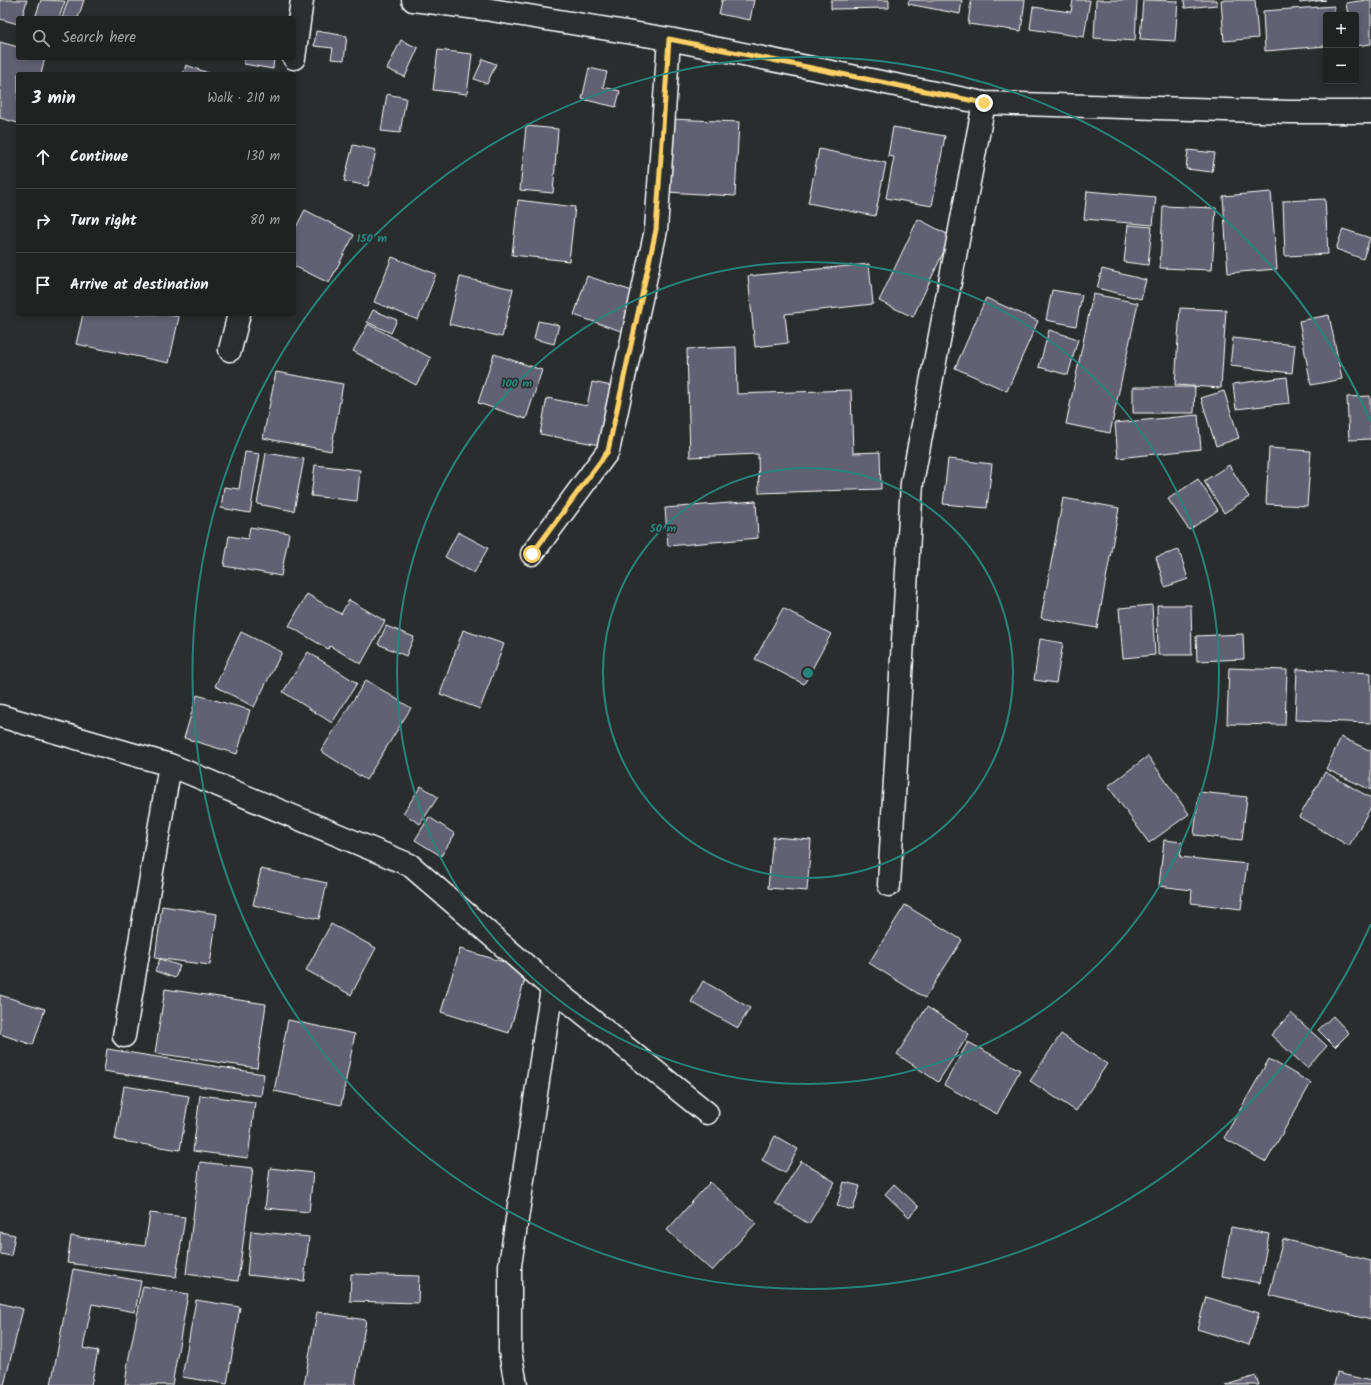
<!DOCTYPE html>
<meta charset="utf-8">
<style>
body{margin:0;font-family:Kalam,sans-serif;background:#282a2a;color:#f1f3f6}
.controls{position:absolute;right:12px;top:12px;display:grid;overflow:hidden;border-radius:4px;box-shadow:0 2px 6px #0003}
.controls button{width:36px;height:36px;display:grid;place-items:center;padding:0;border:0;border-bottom:1px solid #3d3f40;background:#202222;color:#f1f3f6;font:20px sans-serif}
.stop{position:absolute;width:12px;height:12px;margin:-9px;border:3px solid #ffd166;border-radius:50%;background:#fff}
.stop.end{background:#ffd166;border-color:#fff;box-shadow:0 1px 4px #0008}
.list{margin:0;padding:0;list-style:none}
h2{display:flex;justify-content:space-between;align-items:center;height:52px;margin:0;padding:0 16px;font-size:17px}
h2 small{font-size:13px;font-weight:400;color:#a2a4a5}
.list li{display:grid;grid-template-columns:26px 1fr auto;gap:12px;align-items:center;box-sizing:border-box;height:64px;padding:0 16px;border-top:1px solid #3d3f40}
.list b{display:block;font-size:15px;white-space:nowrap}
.list em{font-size:13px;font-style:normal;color:#a2a4a5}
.icon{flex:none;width:22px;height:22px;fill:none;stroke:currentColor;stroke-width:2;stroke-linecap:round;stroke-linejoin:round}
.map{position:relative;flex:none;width:1371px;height:1385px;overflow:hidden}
.search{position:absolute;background:#202222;box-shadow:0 2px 6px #0003;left:16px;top:16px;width:280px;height:44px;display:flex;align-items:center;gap:10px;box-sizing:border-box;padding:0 14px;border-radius:4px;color:#a2a4a5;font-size:15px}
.panel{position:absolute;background:#202222;box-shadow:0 2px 6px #0003;left:16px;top:72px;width:280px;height:244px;border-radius:4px}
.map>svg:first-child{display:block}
.building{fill:#626073;stroke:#fff}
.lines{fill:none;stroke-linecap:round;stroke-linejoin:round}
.street-casing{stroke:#fff;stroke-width:25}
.street{stroke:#2a2d2e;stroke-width:22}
.route{stroke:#ffd166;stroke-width:5}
.ring{fill:none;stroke:#27847c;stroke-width:2}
.centre{fill:#27847c;stroke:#2a2d2e;stroke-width:2}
.ring-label{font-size:12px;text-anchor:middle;font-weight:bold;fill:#27847c;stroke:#2a2d2e;stroke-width:3;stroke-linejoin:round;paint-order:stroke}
</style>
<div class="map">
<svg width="1371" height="1385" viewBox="0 0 1371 1385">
<rect width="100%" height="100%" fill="#2a2d2e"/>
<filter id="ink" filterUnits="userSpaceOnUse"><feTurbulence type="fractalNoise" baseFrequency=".025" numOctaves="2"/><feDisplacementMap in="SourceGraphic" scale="8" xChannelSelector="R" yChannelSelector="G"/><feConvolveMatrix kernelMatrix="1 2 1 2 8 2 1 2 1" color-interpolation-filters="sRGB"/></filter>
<g filter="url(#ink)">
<path class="building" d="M0 0H27L22 18H18V24L0 19Z
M41 0 65 1 59 18H35Z
M68 0H84L78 18H62Z
M722 0H754L750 20 719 14Z
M831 0H889V8L831 9Z
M909 0H962L960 14 908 4Z
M971 0H1025L1021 31 968 24Z
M1073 0H1090L1084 37 1030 29 1033 7 1071 12Z
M1096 0H1137L1135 41 1094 38Z
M1143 0 1178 1 1175 41 1140 39Z
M1184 0H1217V5L1185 8Z
M1221 0H1255L1258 38 1224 41Z
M1299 0H1326L1300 3Z
M1366 0H1371V44L1356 46V15H1348L1346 3Z
M1334 6V15H1326V46L1265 51 1263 11Z
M316 31 347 36 344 60 331 59 333 48 314 46Z
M401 40 418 48 405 77 387 69Z
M0 42 18 47V58H45L41 74H18V123L0 118Z
M438 50 472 54 467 94 433 90Z
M244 58H274L273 69 244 64Z
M483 59 496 64 487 84 474 79Z
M186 65 211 74H183Z
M589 68 607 72 603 87 620 91 616 107 582 99Z
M387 94 406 98 400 133 381 131Z
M671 119 739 122 735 196 667 192Z
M526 126 558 129 553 193 520 190Z
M893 127 945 136 932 206 886 198 894 157 888 156Z
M353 145 376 150 368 186 344 181Z
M819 149 886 163 875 216 808 203Z
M1188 150 1215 153 1212 172 1186 169Z
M1087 191 1156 197 1153 225 1084 219Z
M1271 192 1277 269 1228 273 1223 196Z
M1325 199 1328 254 1285 256 1283 201Z
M518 200 575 207 569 261 512 255Z
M1163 206 1216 208 1212 270 1160 268Z
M305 210 354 235 329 283 294 266V231Z
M918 219 951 236 913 317 879 301Z
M1128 225 1152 227 1148 265 1124 262Z
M1343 229 1370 238 1363 259 1336 249Z
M392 257 436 274 418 320 374 302Z
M869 264 873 304 785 314 788 343 755 347 748 276Z
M1102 269 1146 280 1141 299 1097 288Z
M587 276 638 293 624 332 574 315Z
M460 277 513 289 502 337 449 324Z
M1052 290 1082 295 1076 326 1046 320Z
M1093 294 1138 303 1110 433 1066 424Z
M986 298 1038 321 1007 391 955 368Z
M1180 308 1226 310 1221 388 1175 385Z
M373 310 397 320 391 333 367 322Z
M83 314H163L179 317 169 363 76 344Z
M1329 315 1342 379 1311 385 1299 321Z
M538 321 559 325 554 344 534 339Z
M368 324 431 358 416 385 353 351Z
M1049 330 1078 339 1068 375 1039 367Z
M1233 338 1295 345 1292 373 1230 366Z
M736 347 737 394 851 390 853 453 880 452 881 489 759 493 758 454 690 457 687 349Z
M494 354 542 370 526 419 478 403Z
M276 372 343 384 331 451 263 438Z
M1287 377 1290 403 1236 409 1233 384Z
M592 382 612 386 600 445 540 434 547 398 587 406Z
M1133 387H1195L1194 413H1133Z
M1224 391 1239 438 1216 446 1201 398Z
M1370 396 1371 439 1349 440 1347 397Z
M1198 415 1201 449 1118 458 1115 423Z
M1269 448 1311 451 1307 506 1266 504Z
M245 452 260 454 250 513 221 508 224 487 239 489Z
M266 453 304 459 294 511 257 504Z
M948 459 992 464 987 508 943 504Z
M315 465 360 470 357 501 311 496Z
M1229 465 1249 497 1224 513 1204 481Z
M1198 479 1218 510 1189 530 1168 499Z
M1063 498 1119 508 1097 628 1041 618Z
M756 501 758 538 668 546 665 508Z
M250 527 289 533 281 576 224 566 229 536 248 539Z
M458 532 488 548 474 573 445 557Z
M1179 550 1188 579 1165 587 1156 557Z
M307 594 341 614 349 600 385 621 361 664 330 646 328 649 289 626Z
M1152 605 1155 655 1123 658 1119 608Z
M1157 605H1191L1192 655H1158Z
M783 608 831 634 804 684 755 659Z
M386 626 414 637 406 656 378 644Z
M463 630 504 644 480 709 440 694Z
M241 632 282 652 254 707 215 686Z
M1243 634 1244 659 1197 661 1196 636Z
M1040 639 1063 643 1056 683 1034 680Z
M308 652 357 683 332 723 283 692Z
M1229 668 1287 670 1285 725 1227 724Z
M1297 669 1371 673V723L1295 720Z
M366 680 411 708 366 780 321 751Z
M197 695 250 710 237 754 184 738Z
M1341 737 1371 751V790L1326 769Z
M1148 756 1189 814 1149 843 1108 786Z
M1325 772 1371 798V807L1349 846 1299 817Z
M421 786 438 797 420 824 403 813Z
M1199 792 1247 797 1242 840 1194 835Z
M429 817 455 834 441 856 415 840Z
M773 837 811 840 807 891 768 888Z
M1164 840 1182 842 1180 857 1247 864 1241 909 1191 903 1192 890 1159 886Z
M261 869 327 883 319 919 253 905Z
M905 905 962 940 925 998 869 963Z
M162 906 217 914 210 965 155 958Z
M331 924 376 948 351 995 306 970Z
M460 949 528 969 509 1033 441 1012Z
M160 959 180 966 175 978 155 971Z
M703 981 750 1008 738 1028 691 1002Z
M165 989 266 1004 257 1068 155 1053Z
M0 995 45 1009 33 1045 0 1034Z
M927 1007 969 1034 938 1082 897 1054Z
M1291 1013 1327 1046 1307 1068 1271 1035Z
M1333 1016 1349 1033 1335 1047 1318 1030Z
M288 1020 355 1034 341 1105 274 1091Z
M1061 1034 1107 1064 1076 1111 1030 1081Z
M968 1042 1020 1070 997 1114 944 1085Z
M107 1049 264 1074 261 1096 104 1071Z
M1269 1059 1311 1083 1266 1162 1224 1138Z
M124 1086 189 1096 180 1150 115 1140Z
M200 1095 255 1102 248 1158 193 1151Z
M775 1136 798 1149 785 1173 762 1160Z
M801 1161 835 1182 809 1224 775 1203Z
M200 1162 253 1168 238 1281 186 1274Z
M270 1168 313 1173 309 1212 265 1208Z
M710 1182 756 1223 712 1271 667 1230Z
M844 1182 860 1186 853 1210 837 1206Z
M894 1184 919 1207 909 1217 885 1194Z
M150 1213 185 1217 176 1277 67 1263 71 1236 145 1246Z
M1231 1227 1269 1234 1260 1283 1222 1276Z
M251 1231 309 1237 304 1281 247 1275Z
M0 1232 15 1235 11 1256 0 1254Z
M1283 1239 1371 1261V1320L1269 1295Z
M73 1269 141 1281 135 1312 92 1304 83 1348 98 1351 91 1385H51Z
M351 1274 419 1276 418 1303 350 1301Z
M143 1286 188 1294 172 1385H125L128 1362Z
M1206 1297 1259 1313 1249 1345 1197 1329Z
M196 1300 240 1307 227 1384 182 1377Z
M0 1303 23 1309 4 1385 0 1384Z
M317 1312 366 1320 355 1385H304Z
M1337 1373 1371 1381V1385H1334Z
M1256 1376 1259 1385H1226Z"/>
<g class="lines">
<g class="street-casing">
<path id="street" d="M413 0 485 9 669 39 984 103 1290 112H1371
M294 58 302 0
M230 350 239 314
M532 554 608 451 656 230 669 39
M0 716 170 765 410 865 552 988 707 1113
M889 885 912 483 984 103
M124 1036 170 765
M516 1385 510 1351V1265L552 988"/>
</g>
<use href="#street" class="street"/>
</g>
</g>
<g class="lines" filter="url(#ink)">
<path class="route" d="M532 554 608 451 656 230 669 39 984 103"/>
</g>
<g class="ring">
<circle cx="808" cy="673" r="205"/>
<circle cx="808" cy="673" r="411"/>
<path d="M1371 924A616 616 0 1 1 1371 422"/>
</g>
<circle cx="808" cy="673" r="6" class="centre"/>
<g class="ring-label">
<text x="372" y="242">150 m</text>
<text x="517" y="387">100 m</text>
<text x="663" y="532">50 m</text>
</g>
</svg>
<div class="controls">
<button>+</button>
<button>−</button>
</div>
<div class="stop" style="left:532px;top:554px"></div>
<div class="stop end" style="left:984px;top:103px"></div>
<div class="search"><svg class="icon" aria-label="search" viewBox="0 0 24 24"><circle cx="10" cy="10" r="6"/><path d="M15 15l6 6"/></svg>Search here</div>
<section class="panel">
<h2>3 min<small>Walk · 210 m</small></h2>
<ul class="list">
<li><svg class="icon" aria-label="ahead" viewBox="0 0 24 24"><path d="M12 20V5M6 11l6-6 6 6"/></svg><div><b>Continue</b></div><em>130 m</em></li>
<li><svg class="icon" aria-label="right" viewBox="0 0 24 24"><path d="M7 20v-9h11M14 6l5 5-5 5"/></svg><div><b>Turn right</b></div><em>80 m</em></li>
<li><svg class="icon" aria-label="arrive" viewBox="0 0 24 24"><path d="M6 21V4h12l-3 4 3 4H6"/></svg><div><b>Arrive at destination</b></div></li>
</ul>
</section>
</div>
